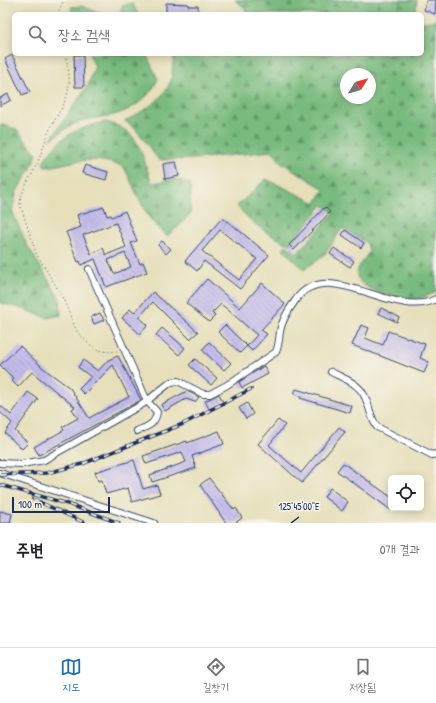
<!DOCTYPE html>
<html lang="ko">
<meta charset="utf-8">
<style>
body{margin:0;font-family:"Patrick Hand","Poor Story",sans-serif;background:#f6f6f6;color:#202124}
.controls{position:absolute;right:12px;bottom:12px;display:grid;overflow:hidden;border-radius:6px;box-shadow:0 2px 10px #0003}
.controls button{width:36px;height:36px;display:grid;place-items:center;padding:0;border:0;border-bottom:1px solid #e0e0e0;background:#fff;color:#202124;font:20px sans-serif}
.compass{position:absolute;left:340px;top:68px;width:36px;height:36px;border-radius:50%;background:#fff;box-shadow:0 2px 10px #0003;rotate:53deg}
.scale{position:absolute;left:12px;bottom:10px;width:98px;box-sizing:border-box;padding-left:4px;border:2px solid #1b2f5e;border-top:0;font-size:11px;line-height:14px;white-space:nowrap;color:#1b2f5e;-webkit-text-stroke:3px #f7f3e8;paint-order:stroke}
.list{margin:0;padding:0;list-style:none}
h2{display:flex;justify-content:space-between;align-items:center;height:52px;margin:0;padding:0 16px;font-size:17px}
h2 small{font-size:13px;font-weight:400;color:#757577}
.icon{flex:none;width:22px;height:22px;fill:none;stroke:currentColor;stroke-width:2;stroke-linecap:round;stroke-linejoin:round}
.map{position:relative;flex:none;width:436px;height:523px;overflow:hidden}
.search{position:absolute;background:#fff;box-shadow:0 2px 10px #0003;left:12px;right:12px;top:12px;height:44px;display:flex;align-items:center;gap:10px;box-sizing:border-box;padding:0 14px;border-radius:6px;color:#757577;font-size:15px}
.sheet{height:124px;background:#fff}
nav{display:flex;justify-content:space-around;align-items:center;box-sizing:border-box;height:56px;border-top:1px solid #e0e0e0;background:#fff;font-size:11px;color:#757577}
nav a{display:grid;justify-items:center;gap:2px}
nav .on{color:#1f6fb2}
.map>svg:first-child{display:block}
.forest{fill:url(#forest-firs);stroke:#4a756e;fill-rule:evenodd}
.building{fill:url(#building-back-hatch);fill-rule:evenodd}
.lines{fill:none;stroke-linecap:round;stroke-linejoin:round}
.minor-casing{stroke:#39496c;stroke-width:8}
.path{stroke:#39496c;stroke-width:1;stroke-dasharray:1 3;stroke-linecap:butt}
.minor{stroke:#fff;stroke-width:6}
.rail-casing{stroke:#1b2f5e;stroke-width:3.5}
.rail{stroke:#f7f3e8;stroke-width:2;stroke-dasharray:6;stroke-linecap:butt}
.ticks{fill:none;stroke:#1b2f5e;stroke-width:1.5}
.ticks-label{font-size:10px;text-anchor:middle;fill:#1b2f5e;stroke:#f7f3e8;stroke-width:3;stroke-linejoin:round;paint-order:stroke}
</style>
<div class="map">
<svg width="436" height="523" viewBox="0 0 436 523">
<defs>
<pattern id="forest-firs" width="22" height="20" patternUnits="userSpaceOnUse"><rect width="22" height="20" fill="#79bb7e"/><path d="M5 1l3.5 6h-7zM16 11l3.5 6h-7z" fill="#62986a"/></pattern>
<pattern id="building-back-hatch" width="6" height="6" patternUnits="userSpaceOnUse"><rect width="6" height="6" fill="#c3bbea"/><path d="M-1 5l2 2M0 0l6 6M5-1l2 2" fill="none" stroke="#a7a1cb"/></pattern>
</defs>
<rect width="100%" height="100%" fill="#f7f3e8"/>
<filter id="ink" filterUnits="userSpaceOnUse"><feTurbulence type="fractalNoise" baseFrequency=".025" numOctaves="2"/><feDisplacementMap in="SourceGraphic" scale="8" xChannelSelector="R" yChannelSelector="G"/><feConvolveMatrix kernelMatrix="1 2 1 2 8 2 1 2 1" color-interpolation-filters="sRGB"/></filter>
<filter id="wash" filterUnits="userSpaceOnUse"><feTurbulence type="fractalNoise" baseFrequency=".012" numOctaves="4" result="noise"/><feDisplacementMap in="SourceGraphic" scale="16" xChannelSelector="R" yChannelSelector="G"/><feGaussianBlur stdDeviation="0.9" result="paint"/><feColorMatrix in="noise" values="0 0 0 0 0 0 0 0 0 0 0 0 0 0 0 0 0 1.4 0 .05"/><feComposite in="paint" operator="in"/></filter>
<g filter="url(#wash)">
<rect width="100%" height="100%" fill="#e6dfba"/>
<path class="forest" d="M235 0H417L415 14H248L244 7Z
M132 3 138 14H72L71 7 82 6 102 14H120L122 6Z
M436 19V292C430 295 422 298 415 299 403 301 354 289 357 273 357 267 366 257 369 252L367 243 342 228 326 253 304 270 283 249 286 245 297 253 334 213 323 205 290 244C268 236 252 223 237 206L266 179 316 203 324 189 281 162 272 151 195 159 159 160C147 146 141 131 125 121 142 112 166 99 171 79 173 72 172 65 174 57L207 54H422V21L424 22 435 20ZM346 74H370V98H346Z
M89 54H146L158 79C151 96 133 110 114 115 104 117 92 118 81 121 71 124 59 134 50 140L88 85 95 66Z
M106 122C142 131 140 153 152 183L176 179 190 184C193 196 188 202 191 213L180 225 167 236C145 221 136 190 124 167 97 156 78 160 50 167H45L43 162C58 137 78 127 106 122Z
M3 125 16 129 37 154 31 168 17 191 12 211 26 243 60 299 61 315 47 318 24 309 0 303V126Z"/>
<g id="blocks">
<path class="building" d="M427 0H436L435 14 424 10Z
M166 3 188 4V6H198V14L166 13Z
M12 55 30 92 22 95 5 59Z
M74 55H83L84 87H75Z
M8 94 11 100 0 106V98Z
M176 162 179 176 165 179 163 164Z
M85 165 108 172 106 180 82 173Z
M104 207 107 216 111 215 112 217 125 211 137 241 131 243 140 264 143 262 147 272 106 287 95 259 81 265 80 261 78 262 66 232 81 227 77 215ZM116 223 126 247 106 255 103 248 91 254 83 235ZM125 253 131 267 114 274 108 260Z
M325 207 330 212 294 250 289 245Z
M222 218 230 223 269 255 240 289 204 261 197 271 185 261ZM220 230 257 259 239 280 202 251Z
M345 230 364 243 361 248 342 235Z
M162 241 171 249 166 254 158 245Z
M334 248 354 261 350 267 330 254Z
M207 279 240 308 262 283 285 304 261 330 267 334 252 351 247 346 257 335 221 304 212 313 215 316 209 322 186 303Z
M153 292 198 332 190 339 153 302 139 317 148 325 140 334 122 318 130 309 134 313Z
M381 308 399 317 397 322 378 313Z
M100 313 104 320 94 324 91 317Z
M225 325 247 346 240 353 218 332Z
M361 325 369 328 365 338 375 342 383 345 388 331 425 344 420 358 429 362 424 373 352 345Z
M162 328 185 348 179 355 156 335Z
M209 342 231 363 224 370 202 350Z
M20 346 43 368 70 388 89 418 129 397 113 365 84 394 79 389 91 377 78 367 83 360 98 371 108 360 118 356 141 400 39 455 34 447 64 430 62 427 78 418 72 409 75 407 32 372 18 387 11 380 13 378 0 365Z
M195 359 217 378 211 385 189 365Z
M264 366 268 374 242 388 239 382Z
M296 389 352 406 350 413 300 398 301 396 294 394Z
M187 391 199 397 195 402 186 399 165 411 161 405Z
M28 392 38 399 15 431 28 443 22 449 5 433 12 423 0 412V405L11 415Z
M219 394 223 402 209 409 205 401Z
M247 403 253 414 246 419 239 408Z
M278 420 285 425 269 445 301 473 339 427 345 432 302 483 258 444Z
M219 431 224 444 192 456 196 468 152 482 150 475 186 462 182 452 146 464 143 456 187 441V443Z
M134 460 143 489 157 485 160 494 132 502 128 488 106 494 102 480 98 481 95 472Z
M343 463 391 497V510L337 471Z
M209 478 234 510 236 508 242 518 235 523H226L200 485Z
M330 488 348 502 342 511 324 497Z
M0 511 12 514 10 523H0Z"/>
</g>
</g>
<g filter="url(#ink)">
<use href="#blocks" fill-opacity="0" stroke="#39496c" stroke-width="1"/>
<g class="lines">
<g class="minor-casing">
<path id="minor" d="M89 269 147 401 157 412C155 425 148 426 137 431
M331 372C343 378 358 383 364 395 370 406 370 417 377 427L432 455 436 454
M0 463 22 464 44 460 143 404 171 382 178 381 203 394H210L227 385 276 352C279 345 279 339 280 331 282 321 289 309 295 301 326 254 394 321 436 299
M0 473 154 523"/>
</g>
<path class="path" d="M57 14 64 0
M65 54C75 92 66 99 49 131 44 143 41 156 35 168 29 180 21 191 20 204L36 253 62 296 77 332 89 344 98 350 108 352 117 351"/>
<use href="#minor" class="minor"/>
<g class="rail-casing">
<path id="rail" d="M0 475 47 473 82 464 183 424 251 389
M0 485 68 504 119 523
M33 499 85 523"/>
</g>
<use href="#rail" class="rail"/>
</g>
</g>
<path class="ticks" d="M291 523 299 517"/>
<g class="ticks-label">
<text x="299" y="510">125°45'00"E</text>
</g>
</svg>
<div class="controls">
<button><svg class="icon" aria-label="locate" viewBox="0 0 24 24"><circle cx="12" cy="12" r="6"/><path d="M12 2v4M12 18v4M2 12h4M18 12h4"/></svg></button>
</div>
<svg class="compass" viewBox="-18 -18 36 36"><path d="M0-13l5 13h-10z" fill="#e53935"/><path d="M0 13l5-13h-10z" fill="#757577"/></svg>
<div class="scale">100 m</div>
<div class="search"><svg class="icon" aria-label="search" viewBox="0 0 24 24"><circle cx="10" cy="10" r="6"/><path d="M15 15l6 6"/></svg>장소 검색</div>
</div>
<section class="sheet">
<h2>주변<small>0개 결과</small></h2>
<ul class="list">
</ul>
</section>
<nav>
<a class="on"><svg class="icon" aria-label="map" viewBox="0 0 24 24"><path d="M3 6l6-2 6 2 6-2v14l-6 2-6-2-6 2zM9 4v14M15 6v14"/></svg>지도</a>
<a><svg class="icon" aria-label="directions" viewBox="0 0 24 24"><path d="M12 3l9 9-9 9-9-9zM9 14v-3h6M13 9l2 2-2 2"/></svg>길찾기</a>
<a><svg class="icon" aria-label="saved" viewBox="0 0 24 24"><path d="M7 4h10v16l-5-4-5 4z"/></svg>저장됨</a>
</nav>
